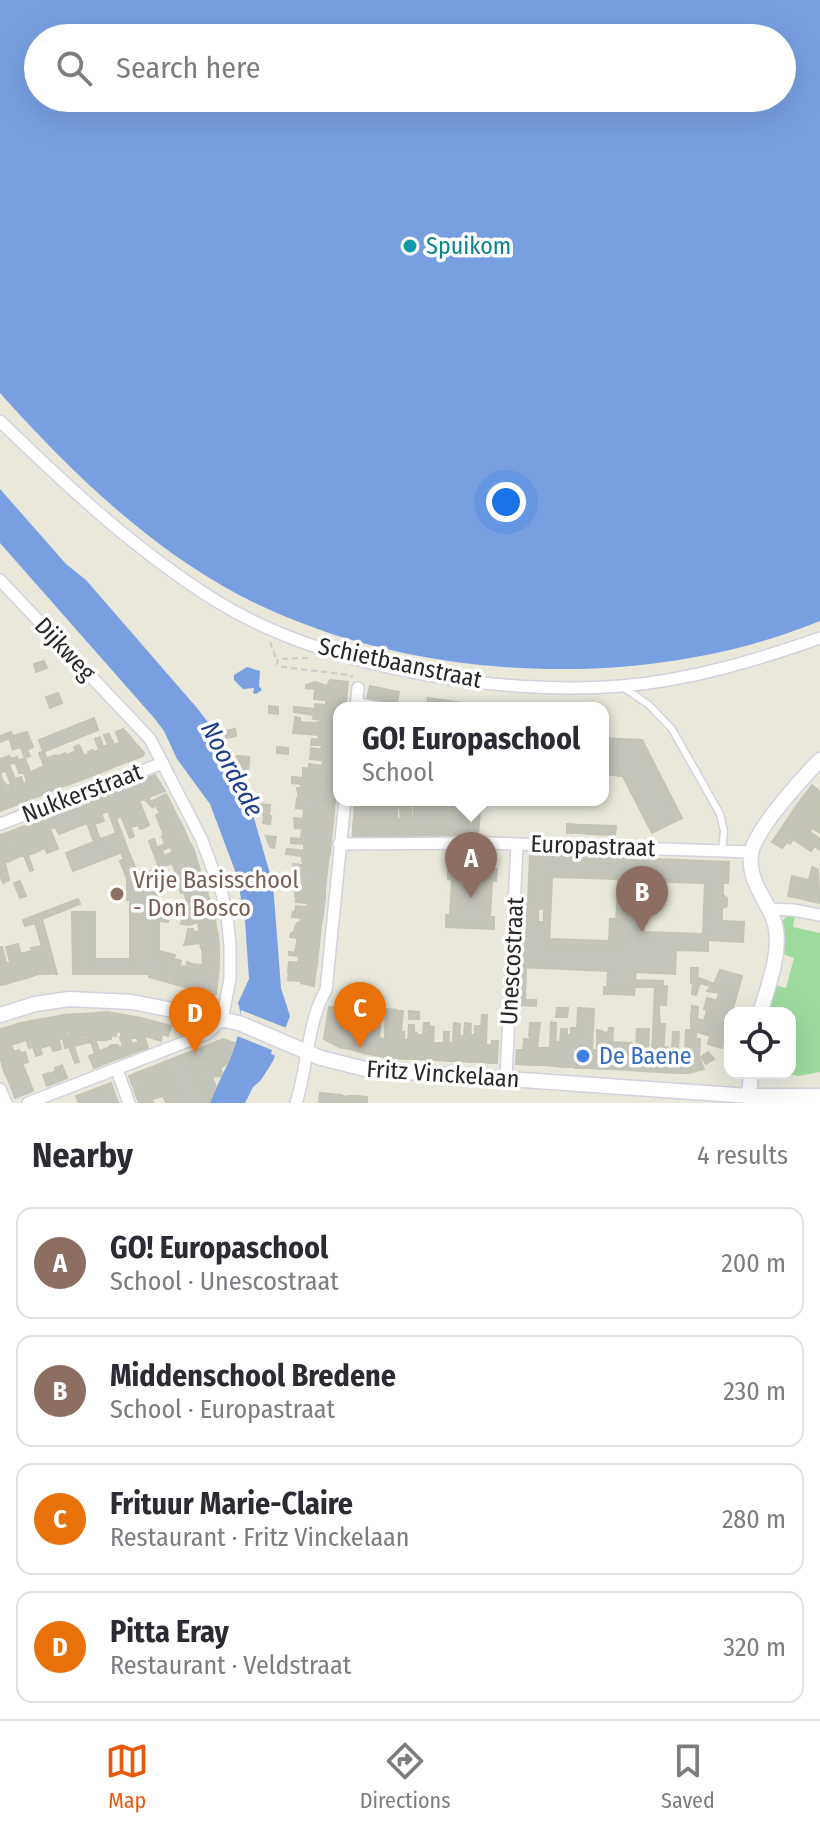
<!DOCTYPE html>
<meta charset="utf-8">
<style>
body{margin:0;font-family:"Fira Sans Condensed",sans-serif;background:#f2f2f3;color:#2b2b33}
.controls{position:absolute;right:24px;bottom:24px;display:grid;overflow:hidden;border-radius:16px;box-shadow:0 8px 32px #0002}
.controls button{width:72px;height:72px;display:grid;place-items:center;padding:0;border:0;border-bottom:2px solid #e1e1e2;background:#fff;color:#2b2b33;font:40px sans-serif}
.you{position:absolute;left:506px;top:502px;width:28px;height:28px;margin:-20px;border:6px solid #fff;border-radius:50%;background:#1a73e8;box-shadow:0 0 0 12px #1a73e833}
.badge{display:grid;place-items:center;width:52px;height:52px;border-radius:50%;background:#ea580c;color:#fff;font-size:26px;font-weight:700}
.pin{position:absolute;translate:-50% -66px;filter:drop-shadow(0 2px 4px #0008)}
.pin::after{content:'';position:absolute;top:42px;width:28px;height:24px;background:inherit;clip-path:polygon(0 0,100% 0,50% 100%)}
.popup{position:absolute;left:333px;top:702px;width:276px;height:104px;box-sizing:border-box;display:grid;place-content:center;border-radius:16px;background:#fff;filter:drop-shadow(0 2px 6px #0005);font-size:26px;white-space:nowrap;color:#7c7c81}
.popup b{font-size:30px;color:#2b2b33}
.popup::after{content:'';position:absolute;left:50%;top:100%;margin-left:-16px;border:16px solid transparent;border-top-color:#fff}
.list{margin:0;padding:0;list-style:none}
h2{display:flex;justify-content:space-between;align-items:center;height:104px;margin:0;padding:0 32px;font-size:34px}
h2 small{font-size:26px;font-weight:400;color:#7c7c81}
.list li{display:grid;grid-template-columns:52px 1fr auto;gap:24px;align-items:center;box-sizing:border-box;height:112px;margin:0 16px 16px;padding:0 16px;border:2px solid #e1e1e2;border-radius:16px}
.list b{display:block;font-size:30px;white-space:nowrap}
.list p{margin:0;font-size:26px;white-space:nowrap;color:#7c7c81}
.list em{font-size:26px;font-style:normal;color:#7c7c81}
.icon{flex:none;width:44px;height:44px;fill:none;stroke:currentColor;stroke-width:2;stroke-linecap:round;stroke-linejoin:round}
.map{position:relative;flex:none;width:820px;height:1103px;overflow:hidden}
.search{position:absolute;background:#fff;box-shadow:0 8px 32px #0002;left:24px;right:24px;top:24px;height:88px;display:flex;align-items:center;gap:20px;box-sizing:border-box;padding:0 28px;border-radius:44px;color:#7c7c81;font-size:30px}
.sheet{height:616px;background:#fff}
nav{display:flex;justify-content:space-around;align-items:center;box-sizing:border-box;height:112px;border-top:2px solid #e1e1e2;background:#fff;font-size:22px;color:#7c7c81}
nav a{display:grid;justify-items:center;gap:4px}
nav .on{color:#ea580c}
.map>svg:first-child{display:block}
.green{fill:#9ddb9d}
.water{fill:#78a0e1;fill-rule:evenodd}
.pier{fill:#e9e8db}
.building{fill:#c5c4bb;stroke:#c4c4b5;stroke-width:2;fill-rule:evenodd}
.lines{fill:none;stroke-linecap:round;stroke-linejoin:round}
.service-casing{stroke:#d3d1e0;stroke-width:9}
.minor-casing{stroke:#d3d1e0;stroke-width:14}
.tertiary-casing{stroke:#d3d1e0;stroke-width:17}
.path{stroke:#cbcbcb;stroke-width:2;stroke-dasharray:6 4;stroke-linecap:butt}
.service{stroke:#fff;stroke-width:6}
.minor{stroke:#fff;stroke-width:11}
.tertiary{stroke:#fff;stroke-width:14}
.culture-dot{fill:#0f9aa8;stroke:#fff;stroke-width:3}
.education-dot{fill:#8d6e63;stroke:#fff;stroke-width:3}
.shop-dot{fill:#3f7fe0;stroke:#fff;stroke-width:3}
.labels{text-anchor:middle;dominant-baseline:central;stroke-width:7;stroke-linejoin:round;paint-order:stroke}
.culture-label{font-size:24px;fill:#0d838f;stroke:#fff;text-anchor:start}
.street-label{font-size:24px;fill:#282828;stroke:#fff}
.education-label{font-size:24px;fill:#785e54;stroke:#fff;text-anchor:start}
.shop-label{font-size:24px;fill:#366cbe;stroke:#fff;text-anchor:start}
.water-label{font-size:26px;font-style:italic;fill:#1a3c8a;stroke:#fff}
</style>
<div class="map">
<svg width="820" height="1103" viewBox="0 0 820 1103">
<rect width="100%" height="100%" fill="#e9e8db"/>
<path class="green" d="M795 915 793 927 820 933V1072L798 1076 782 1073H790V1013H767L775 985 786 988 794 958 783 954V920L786 917Z"/>
<path class="water" d="M0 0H820V621C644 693 408 684 239 595 147 546 69 470 0 393ZM782 38V98H38V38Z
M0 489 66 564 86 580 197 708 214 730 249 801 273 884 281 988 290 1016 273 1061 261 1080 253 1087 245 1103H209C220 1078 249 1030 238 1003L249 979 245 921 237 876 210 804 177 759 164 731 155 719 0 543Z
M247 667 260 671 259 686 262 690 256 694 253 693 254 688 243 689 234 680V675Z"/>
<path class="pier" d="M241 1010 289 1029 279 1057 271 1054 272 1050 237 1036Z"/>
<path class="building" d="M44 661 47 668 36 672 34 664Z
M330 680 348 682 347 692 306 688V685L315 682 327 686Z
M370 686 399 692 396 706 367 699Z
M315 689 347 692 346 702 314 699Z
M58 693 62 703 50 708 46 697Z
M428 698 463 703V708H426Z
M326 700 346 702 345 708H339V711L315 709V704L326 705Z
M269 706 278 707V714L269 713Z
M294 707 339 711V722L313 719 314 715 294 712Z
M295 717 300 718V722L316 723 322 720 339 722V731L294 727Z
M94 718 98 730 43 752 39 740Z
M294 727 339 731V742L318 740 319 735 293 733Z
M123 729 127 733 119 740 116 732Z
M235 729 236 736 226 738 224 731Z
M11 732 13 737 0 742V736Z
M27 732 33 747 27 750 30 756 25 758 16 735Z
M127 733 136 744 124 755 119 740Z
M109 734 114 745 119 743 127 762 116 766 104 735Z
M16 735 20 747 13 750 9 738Z
M100 737 103 747 108 745 116 766 107 770 95 739Z
M603 738 642 740 682 818 652 833 617 765V751H614L613 775H603Z
M312 739 339 742V752L321 750 322 745H311Z
M136 744 144 753 143 756 127 762 124 755Z
M79 745 84 756 89 754 97 774 86 778 74 747Z
M277 747 288 748V754L277 753Z
M311 748 339 752V762L310 759Z
M93 750 94 752 99 750 107 770 97 774 88 752Z
M44 751 58 788 49 792 40 768 44 766 39 753Z
M76 751 86 778 76 782 66 755Z
M614 751H617V765L622 776 613 775Z
M65 753 76 782 67 785 56 757Z
M56 755 67 785 58 788 47 758Z
M9 756 11 759 17 757 18 761 0 768V759Z
M237 756 249 757V763L237 762Z
M25 758 39 796 29 800 23 784 27 782 24 773H19L15 762Z
M323 761 339 762 338 771 309 769V764L322 766Z
M239 762 249 763 248 771 239 770Z
M9 764 15 779 21 777 29 800 19 804 4 767Z
M4 767 5 771 0 773 3 781 7 786 11 785 19 804 8 808 0 786V768Z
M40 768 49 792 39 796 30 772Z
M303 768 338 771 337 781 303 778Z
M155 775 165 791 149 797 142 780Z
M292 777 337 781 336 791 301 788V784L292 783Z
M142 780 153 808 144 799 139 801 149 825 143 828 127 786Z
M812 785 820 792V804L806 793Z
M0 786 8 808 0 811Z
M127 786 143 828 140 829 138 825 131 827 116 790Z
M297 788 336 791 335 801 299 798Z
M116 790 134 836 130 838 121 816 116 819 106 794Z
M806 793 820 804V815L800 801Z
M106 794 121 831 116 833 108 811 101 814 95 798Z
M166 794 169 799 153 807 150 802Z
M95 798 104 821 94 824 86 802Z
M297 798 335 801 334 812 296 808Z
M169 799 175 812 158 820 156 815 160 813 156 806Z
M355 800H379L372 801 371 806 355 804Z
M419 800H425L424 835 413 836 414 806H419Z
M449 800H459L458 835H446Z
M459 800H469L468 835H458Z
M475 800H481L478 835H468L469 804Z
M431 801H437L436 836 424 835 425 805H431Z
M800 801 820 815V827L794 809Z
M86 802 100 839 94 842 87 823 59 834 55 827 50 829 46 818Z
M256 804 270 805 269 815 259 814Z
M355 804 380 807V816H354Z
M411 804 412 836H401L400 805Z
M380 805H391V836H380Z
M391 805H400L401 808H397V819H401V836H391Z
M436 806H448L446 835 436 836Z
M304 809 334 812 333 822 303 819Z
M794 809 820 827V833L812 828 809 832 789 817Z
M175 812 183 827 164 835 158 820Z
M264 815 271 816 270 824 263 823Z
M354 816H380V826H353Z
M789 817 820 839V850L783 826Z
M46 818 58 849 47 853 35 822Z
M294 818 333 822 332 831 295 828Z
M35 822 45 848 34 853 24 826Z
M567 824 579 825V833H567Z
M579 825H590L589 834 579 833Z
M590 825 616 826 615 835 589 834Z
M24 826 34 853 28 855 33 870 30 871 14 830Z
M353 826H380V836H353Z
M783 826 814 846 811 851 793 839 790 844 787 842 782 848 772 842Z
M183 827 188 839 154 854 149 841 154 839 157 848 165 844 162 836Z
M302 829 332 831 331 842 301 839Z
M14 830 23 855 12 860 2 835Z
M121 831 128 850 73 871 66 853Z
M2 834 12 860 5 863 9 880 3 883 0 875V835Z
M266 836 276 837 274 848 270 847Z
M291 838 331 842 330 853 304 850V844L291 843Z
M188 839 194 850 158 865 154 854 162 850 164 856 173 852 170 847Z
M287 849 330 853 328 863 302 861V856L286 854Z
M128 850 138 875 159 868V958L165 960 160 980 149 977V974H130V900H127V879L120 861 124 859 121 853Z
M194 850 197 861 175 870 172 863 159 868 158 865Z
M530 854 729 862 728 883H723V895L727 898V906L722 908V921L744 922 743 942 708 940V951L676 950 675 974 636 972 635 980 663 981V987H607L608 971 520 967 521 943H526L527 922H522V903H528ZM552 877 618 879 615 951 549 948ZM639 881 705 883 703 934 644 932V920H638ZM538 909H544V922H538Z
M197 861 201 873 171 885 168 877 176 874 175 870Z
M303 861 328 863 327 873 293 870V864L303 865Z
M448 867 497 869 496 881H492L490 917H494V929L446 927V915H450L452 879H448Z
M812 867 818 870 819 889 813 887 810 901 799 898 804 879 809 880Z
M293 870 327 873 325 889 301 887 302 876 292 875Z
M201 873 205 884 181 893 177 882Z
M792 876 804 879 799 898 788 896Z
M20 881 26 896 20 898 14 883Z
M205 884 208 895 187 903 184 892Z
M296 886 325 889V899L295 896Z
M813 887 820 889V903L810 901Z
M208 895 211 905 190 913 187 903Z
M296 896 325 899 324 905 296 902Z
M78 899 80 904 42 919 57 974 50 973 33 916Z
M308 903 324 905 323 915 295 912 296 906 307 907Z
M211 905 215 917 189 925 181 924 184 915Z
M72 912H95V974H73Z
M293 912 323 915 321 925 300 923 301 918 292 917Z
M159 915H169L168 922 159 921Z
M33 916 35 923 25 926 23 920Z
M215 917 216 926 199 928 198 922Z
M610 919H616L615 951 549 948V939L609 941Z
M297 923 321 925 320 935 293 933Z
M216 926 218 936 186 940 188 929H193V932L200 931 199 928Z
M291 933 320 935 319 945 297 942V938L290 937Z
M218 936 219 946 201 948 200 943 184 945 186 940Z
M297 942 319 945 318 955 295 953Z
M18 944 27 978 15 981 6 947Z
M42 946 50 973V974H38L32 951 31 948Z
M219 946V966L203 965 202 948Z
M0 947H2L6 963 10 962 15 981 6 984 0 963Z
M32 951 38 974 27 978 20 954Z
M159 951 175 955 174 959 181 961 174 984 160 980 165 960 159 958Z
M289 952 318 955 317 964 298 962 299 956 289 955Z
M95 959H130V974H95Z
M187 962 192 964 185 987 174 984 179 966 186 967Z
M289 962 317 964 315 975 288 972Z
M0 963 6 984 0 985Z
M192 964 203 965 196 990 185 987Z
M203 965 219 966 216 994 214 995 196 990Z
M520 967H526L525 1000H536V1006L519 1005Z
M691 968H698L697 982 691 983Z
M720 970 742 976 737 994 697 982V977L714 984Z
M289 972 315 975 314 986 301 983 302 981 288 980Z
M697 982 700 983 696 995 692 994 693 983Z
M615 986 635 987 634 995 615 994Z
M667 986 666 1005H659V1011L660 1024H665L662 1072 641 1071 643 1029H649L648 1054H652L655 987Z
M711 986 737 994 734 1005 717 1000 719 993 707 991Z
M604 987H615V994H604Z
M707 998 734 1005 730 1017 704 1009Z
M692 1006 698 1007 697 1019 691 1017Z
M329 1007 352 1008 339 1047 324 1039Z
M352 1008H358L354 1050 339 1047 345 1029 350 1031 351 1025 347 1024Z
M358 1008 365 1009 363 1053 354 1050Z
M557 1008H568L567 1017H556Z
M578 1008 594 1009 591 1068H575Z
M365 1009H376L373 1055 363 1053 365 1027H370V1013L365 1014Z
M386 1009 397 1010 394 1058 384 1057Z
M707 1010 730 1017 728 1028 704 1021Z
M397 1011H403L401 1031 404 1032V1040H408L407 1059 394 1058Z
M409 1011 419 1012V1019H409Z
M107 1012V1040H96V1013Z
M107 1012 119 1014 116 1036 112 1035 111 1039H107Z
M96 1013V1042L104 1064 94 1068 89 1056 95 1054 91 1042 86 1043 84 1014Z
M74 1014 78 1045 69 1047 67 1037H70L69 1031H66L64 1015Z
M74 1014H84L86 1036H81V1039L86 1038V1043L78 1045Z
M119 1014 131 1016 125 1038 131 1054 123 1057 119 1048 123 1046 120 1038 122 1032H117Z
M64 1015 69 1047 65 1048 63 1038 59 1039 54 1017Z
M482 1015H487L486 1045H492L491 1063 479 1062Z
M131 1016 141 1018 137 1038H130L132 1044 138 1042 141 1050 131 1054 125 1038Z
M54 1017 61 1049 53 1051 43 1019Z
M691 1017 728 1028 724 1040 691 1030Z
M141 1018 152 1021 149 1037 144 1036 148 1048 141 1050 137 1038Z
M43 1019 51 1045 40 1048 31 1021Z
M31 1021 42 1054 36 1056 33 1047 29 1048 21 1023Z
M152 1021 171 1026 168 1036 162 1034 161 1041 149 1037Z
M551 1022 556 1023 555 1066 543 1065 544 1048H550Z
M21 1023 26 1040 17 1043 11 1026Z
M424 1023H429L427 1060 417 1059 418 1035H423Z
M454 1023 460 1024 458 1061H448V1043H453Z
M465 1023 471 1024 469 1062 458 1061 460 1036H464Z
M530 1023H535L534 1038 529 1036Z
M535 1023H540L537 1048H544L543 1065H533Z
M409 1025H414V1032L417 1033V1059H407Z
M11 1026 17 1043 11 1045 14 1052 19 1050 21 1053 10 1057 1 1029Z
M375 1026H380L379 1038 384 1039V1057L373 1055Z
M429 1026 434 1027 433 1043H438L437 1060H427Z
M475 1026H481L479 1062H469L470 1035H475Z
M571 1028H577L574 1067H564L567 1035H571Z
M609 1028H613L611 1069H600L602 1032 608 1033Z
M1 1029 10 1057 1 1060 0 1030Z
M561 1029H567L564 1067 555 1066V1042H560Z
M637 1029H643L641 1071 631 1070 632 1053H636Z
M597 1030 602 1031 600 1069 591 1068 592 1050H597Z
M686 1030H691L689 1073H677L678 1055 685 1052Z
M691 1030 696 1032V1039H700L699 1058 704 1069 689 1073Z
M444 1032H449L448 1061 437 1060 438 1043H444Z
M673 1032H679L677 1073 662 1072 664 1047 672 1048Z
M710 1036 724 1040 722 1048 708 1044Z
M530 1037 534 1038 533 1065 516 1064 517 1050H523L524 1039 530 1040Z
M223 1039 235 1043 228 1062 221 1068 211 1044Z
M492 1041H498L497 1063H491Z
M612 1042 632 1043 631 1070 611 1069Z
M211 1044 222 1072 221 1076 212 1077 201 1048Z
M112 1045H118L123 1057 114 1060 109 1047Z
M74 1047 79 1062 75 1063 70 1049Z
M110 1047 114 1060 104 1064 99 1051Z
M201 1048 216 1087 209 1103 187 1053Z
M25 1052 28 1062 4 1071 1 1060Z
M708 1052 714 1059 706 1064 701 1057Z
M187 1053 208 1103H180L164 1062Z
M164 1062 180 1103H166L152 1067Z
M22 1064 28 1077 10 1084 4 1071Z
M62 1065 67 1078 60 1081 55 1068Z
M152 1067 163 1096 152 1099 141 1071Z
M57 1071 60 1081 52 1084 48 1074Z
M141 1071 152 1099 153 1103H139L129 1076Z
M48 1073 52 1084 47 1086 43 1075Z
M28 1077 33 1091 15 1098 10 1084Z
M111 1083 118 1103H104L98 1088Z
M98 1088 104 1103H92L87 1092Z
M87 1092 92 1103H79L76 1096Z
M320 1093 330 1094 329 1103H319Z
M330 1094 341 1095 340 1103H329Z
M341 1095 348 1098V1096H356L355 1103H340Z
M356 1096 367 1097V1103H355Z"/>
<g class="lines">
<g class="service-casing">
<path id="service" d="M623 687 649 705 672 729 720 814 724 831 722 851
M357 701 392 708"/>
</g>
<g class="minor-casing">
<path id="minor" d="M0 421C68 487 137 552 218 602 324 667 497 696 621 686 688 681 757 660 820 638
M0 580 150 739 201 838 222 894 227 915 230 946V979L222 1020 206 1034 28 1103
M356 708 358 688
M0 824 163 763
M339 844 489 843 751 852
M770 909 793 910 820 915
M117 1070 129 1103
M506 1078 517 844
M0 1089 6 1103
M296 1103C308 1067 307 1022 326 990L345 800"/>
</g>
<g class="tertiary-casing">
<path id="tertiary" d="M760 1013C768 986 780 957 776 929 773 908 756 893 752 872 751 867 750 859 751 854 754 831 803 777 820 760
M0 1015 35 1004 69 999 132 1002 239 1023 321 1058 365 1069 749 1096H820
M749 1096 751 1073"/>
</g>
<path class="path" d="M270 642 276 658
M308 658 278 659 277 664 283 667 349 675 353 677"/>
<use href="#service" class="service"/>
<use href="#minor" class="minor"/>
<use href="#tertiary" class="tertiary"/>
</g>
<circle class="culture-dot" cx="410" cy="246" r="8"/>
<circle class="education-dot" cx="117" cy="894" r="8"/>
<circle class="shop-dot" cx="583" cy="1056" r="8"/>
<g class="labels">
<g class="culture-label">
<text x="426" y="246">Spuikom</text>
</g>
<g class="street-label">
<text transform="translate(65 649) rotate(47)">Dijkweg</text>
<text transform="translate(400 663) rotate(12)">Schietbaanstraat</text>
<text transform="translate(82 793) rotate(-21)">Nukkerstraat</text>
<text transform="translate(593 846) rotate(2)">Europastraat</text>
<text transform="translate(512 961) rotate(-87)">Unescostraat</text>
<text transform="translate(443 1074) rotate(4)">Fritz Vinckelaan</text>
</g>
<g class="education-label">
<text x="133" y="880">Vrije Basisschool<tspan x="133" dy="28">- Don Bosco</tspan></text>
</g>
<g class="shop-label">
<text x="599" y="1056">De Baene</text>
</g>
<g class="water-label">
<text transform="translate(232 769) rotate(62)">Noordede</text>
</g>
</g>
</svg>
<div class="controls">
<button><svg class="icon" aria-label="locate" viewBox="0 0 24 24"><circle cx="12" cy="12" r="6"/><path d="M12 2v4M12 18v4M2 12h4M18 12h4"/></svg></button>
</div>
<div class="you"></div>
<div class="pin badge" style="left:471px;top:898px;background:#8d6e63">A</div>
<div class="popup"><b>GO! Europaschool</b>School</div>
<div class="pin badge" style="left:642px;top:932px;background:#8d6e63">B</div>
<div class="pin badge" style="left:360px;top:1048px;background:#e8710a">C</div>
<div class="pin badge" style="left:195px;top:1053px;background:#e8710a">D</div>
<div class="search"><svg class="icon" aria-label="search" viewBox="0 0 24 24"><circle cx="10" cy="10" r="6"/><path d="M15 15l6 6"/></svg>Search here</div>
</div>
<section class="sheet">
<h2>Nearby<small>4 results</small></h2>
<ul class="list">
<li><span class="badge" style="background:#8d6e63">A</span><div><b>GO! Europaschool</b><p>School · Unescostraat</p></div><em>200 m</em></li>
<li><span class="badge" style="background:#8d6e63">B</span><div><b>Middenschool Bredene</b><p>School · Europastraat</p></div><em>230 m</em></li>
<li><span class="badge" style="background:#e8710a">C</span><div><b>Frituur Marie-Claire</b><p>Restaurant · Fritz Vinckelaan</p></div><em>280 m</em></li>
<li><span class="badge" style="background:#e8710a">D</span><div><b>Pitta Eray</b><p>Restaurant · Veldstraat</p></div><em>320 m</em></li>
</ul>
</section>
<nav>
<a class="on"><svg class="icon" aria-label="map" viewBox="0 0 24 24"><path d="M3 6l6-2 6 2 6-2v14l-6 2-6-2-6 2zM9 4v14M15 6v14"/></svg>Map</a>
<a><svg class="icon" aria-label="directions" viewBox="0 0 24 24"><path d="M12 3l9 9-9 9-9-9zM9 14v-3h6M13 9l2 2-2 2"/></svg>Directions</a>
<a><svg class="icon" aria-label="saved" viewBox="0 0 24 24"><path d="M7 4h10v16l-5-4-5 4z"/></svg>Saved</a>
</nav>
